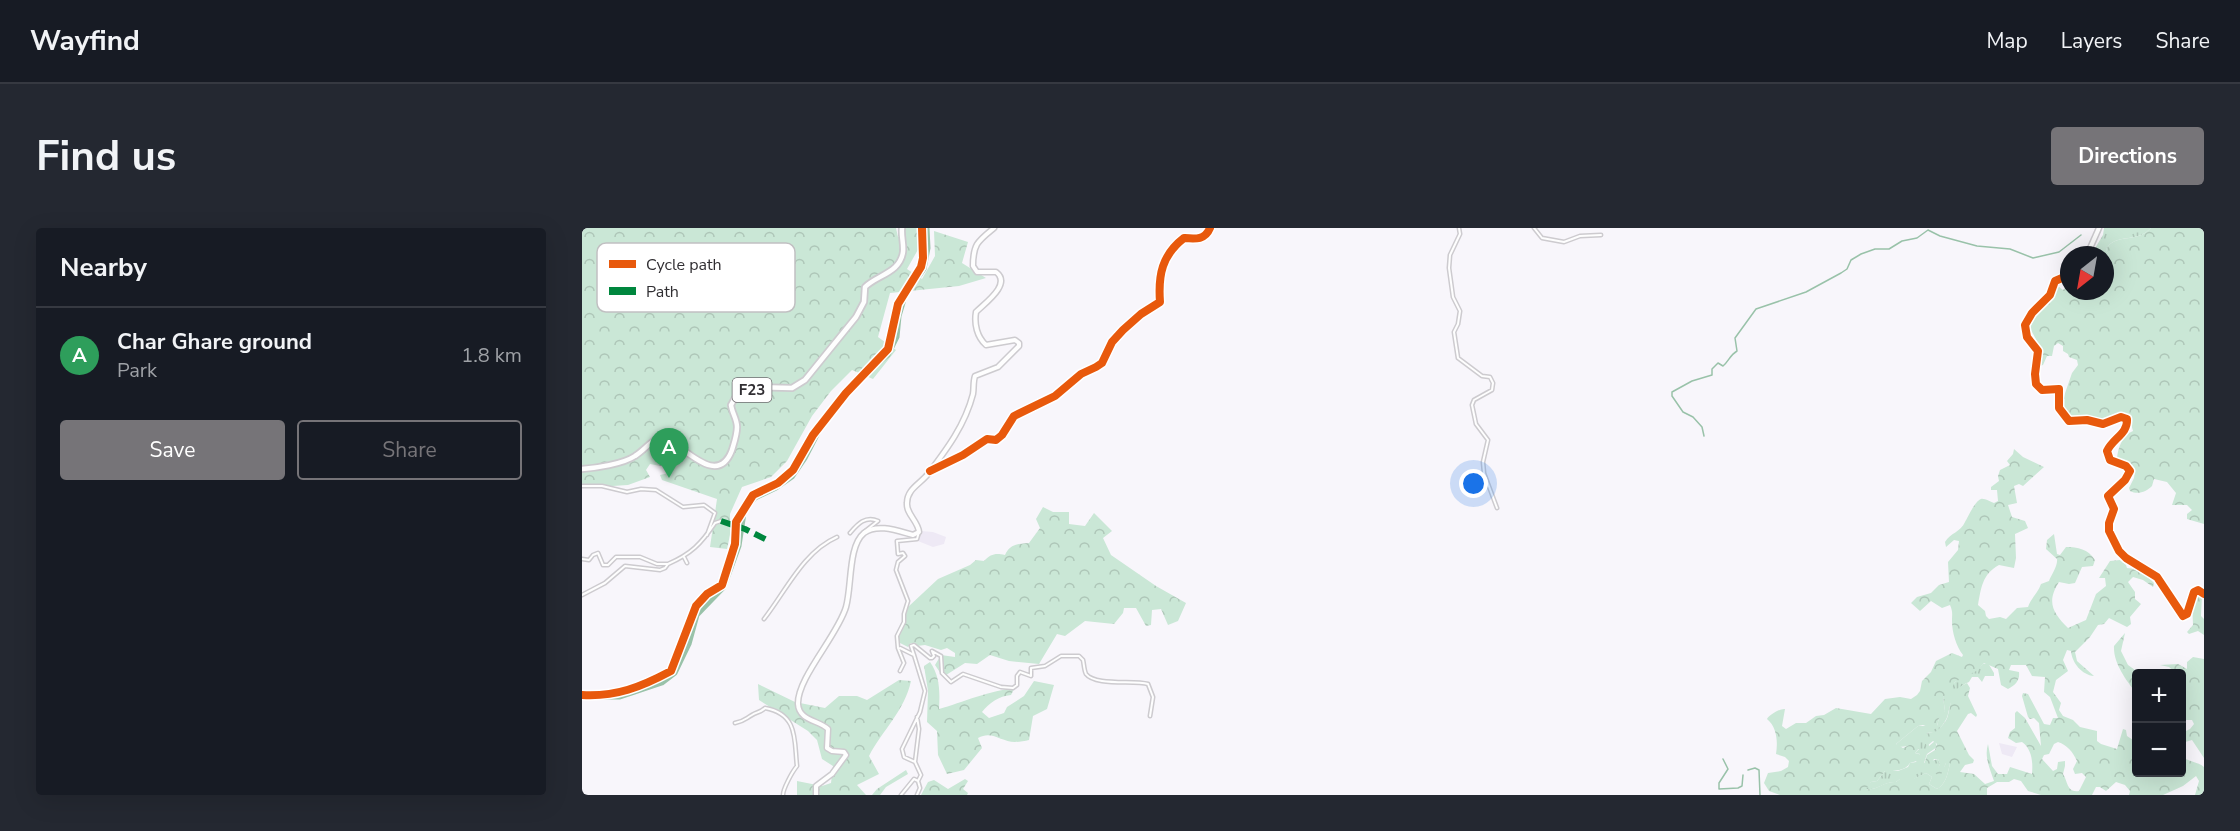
<!DOCTYPE html>
<meta charset="utf-8">
<style>
body{margin:0;font-family:"Nunito Sans",sans-serif;background:#242831;color:#f1f3f6}
.controls{position:absolute;right:18px;bottom:18px;display:grid;overflow:hidden;border-radius:6px;box-shadow:0 6px 24px #0002}
.controls button{width:54px;height:54px;display:grid;place-items:center;padding:0;border:0;border-bottom:2px solid #363941;background:#171b24;color:#f1f3f6;font:30px sans-serif}
.compass{position:absolute;left:1478px;top:18px;width:54px;height:54px;border-radius:50%;background:#171b24;box-shadow:0 6px 24px #0002;rotate:211deg}
.you{position:absolute;left:892px;top:256px;width:21px;height:21px;margin:-15px;border:4px solid #fff;border-radius:50%;background:#1a73e8;box-shadow:0 0 0 9px #1a73e833}
.badge{display:grid;place-items:center;width:39px;height:39px;border-radius:50%;background:#767478;color:#fff;font-size:20px;font-weight:700}
.pin{position:absolute;translate:-50% -50px;filter:drop-shadow(0 2px 3px #0008)}
.pin::after{content:'';position:absolute;top:32px;width:21px;height:18px;background:inherit;clip-path:polygon(0 0,100% 0,50% 100%)}
.list{margin:0;padding:0;list-style:none}
h2{display:flex;justify-content:space-between;align-items:center;height:78px;margin:0;padding:0 24px;font-size:26px}
h2 small{font-size:20px;font-weight:400;color:#9ea1a6}
.list li{display:grid;grid-template-columns:39px 1fr auto;gap:18px;align-items:center;box-sizing:border-box;height:96px;padding:0 24px;border-top:2px solid #363941}
.list b{display:block;font-size:22px;white-space:nowrap}
.list p{margin:0;font-size:20px;white-space:nowrap;color:#9ea1a6}
.list em{font-size:20px;font-style:normal;color:#9ea1a6}
.actions{display:flex;gap:12px;padding:18px 24px}
.actions a{flex:1;padding:14px 0;border:2px solid #767478;border-radius:6px;text-align:center;font-size:21px;color:#767478}
.actions .main{background:#767478;color:#fff}
.map{position:relative;flex:none;width:1622px;height:567px;overflow:hidden;border-radius:6px}
header{display:flex;align-items:center;gap:36px;box-sizing:border-box;height:84px;padding:0 30px;background:#171b24;border-bottom:2px solid #363941}
header strong{font-size:28px}
nav{display:flex;gap:33px;margin-inline-start:auto;font-size:21px}
.intro{display:flex;align-items:center;justify-content:space-between;box-sizing:border-box;height:144px;padding:0 36px}
h1{margin:0;font-size:42px}
.button{padding:15px 27px;border-radius:6px;background:#767478;color:#fff;font-size:21px;font-weight:700}
main{display:flex;gap:36px;padding:0 36px}
aside{flex:1;background:#171b24;border-radius:6px;box-shadow:0 6px 24px #0002}
.map>svg:first-child{display:block}
.built{fill:#eee9f5}
.grass{fill:url(#grass-tufts)}
.forest{fill:url(#forest-crowns);fill-rule:evenodd}
.lines{fill:none;stroke-linecap:round;stroke-linejoin:round}
.stream{stroke:#99c2a9;stroke-width:1.5}
.river{stroke:#99c2a9;stroke-width:5}
.street-casing{stroke:#cdcbcf;stroke-width:5}
.secondary-casing{stroke:#cdcbcf;stroke-width:7}
.primary-casing{stroke:#cdcbcf;stroke-width:8}
.street{stroke:#fefefe;stroke-width:2}
.secondary{stroke:#fefefe;stroke-width:4}
.primary{stroke:#fefefe;stroke-width:4.5}
.quiet{stroke:#00873e;stroke-width:6;stroke-dasharray:12 6;stroke-linecap:butt}
.cycleway-casing{stroke:#fff;stroke-width:11}
.cycleway{stroke:#e8590c;stroke-width:8}
.labels{text-anchor:middle;dominant-baseline:central;stroke-width:4.5;stroke-linejoin:round;paint-order:stroke}
.shield{fill:#fff;stroke:#6e6d70;stroke-width:1.5}
.shield-label{font-size:15px;font-weight:bold;fill:#302e32}
.key{fill:#fff;stroke:#c1c0c2;stroke-width:1.5}
.key-label{font-size:16px;fill:#302e32}
</style>
<header>
<strong>Wayfind</strong>
<nav><a>Map</a><a>Layers</a><a>Share</a></nav>
</header>
<div class="intro"><h1>Find us</h1><a class="button">Directions</a></div>
<main>
<aside>
<h2>Nearby<small></small></h2>
<ul class="list">
<li><span class="badge" style="background:#2e9e5b">A</span><div><b>Char Ghare ground</b><p>Park</p></div><em>1.8 km</em></li>
</ul>
<div class="actions"><a class="main">Save</a><a>Share</a></div>
</aside>
<div class="map">
<svg width="1622" height="567" viewBox="0 0 1622 567">
<defs>
<pattern id="grass-tufts" width="24" height="20" patternUnits="userSpaceOnUse" patternTransform="scale(1.5)"><rect width="24" height="20" fill="#cae7d6"/><path d="M3 7l-1-3M5 7V3M7 7l1-3M15 17l-1-3M17 17v-4M19 17l1-3" fill="none" stroke="#aec6b8"/></pattern>
<pattern id="forest-crowns" width="20" height="18" patternUnits="userSpaceOnUse" patternTransform="scale(1.5)"><rect width="20" height="18" fill="#cae7d6"/><path d="M2 6a3 3 0 1 1 6 0M12 15a3 3 0 1 1 6 0" fill="none" stroke="#aec6b8"/></pattern>
</defs>
<rect width="100%" height="100%" fill="#f8f6fb"/>
<path class="built" d="M339 303 351 304 364 309 362 316 351 319 336 313Z
M1417 515 1435 519 1430 529 1420 526Z"/>
<path class="grass" d="M1522 0H1569C1566 2 1564 5 1561 6 1548 13 1531 7 1524 22L1527 27 1523 30V27H1509L1521 7Z
M1406 435 1412 445V448H1403L1400 454 1396 449H1390L1387 454C1371 461 1370 471 1366 486 1365 492 1359 499 1355 504L1345 505 1347 518 1353 513 1355 519 1345 526 1342 535 1356 531 1358 536 1354 546 1362 539 1365 533 1368 535C1366 545 1364 556 1355 561L1347 556 1350 549 1344 545 1332 551H1318L1314 554C1302 553 1295 563 1284 561L1283 559 1289 554 1295 553 1303 543H1316L1326 539 1328 535 1334 534 1338 526 1333 525 1337 521 1327 518 1317 519 1314 516 1336 498H1355L1357 490 1363 483 1361 469C1364 465 1373 453 1377 451 1385 445 1395 444 1401 436Z"/>
<path class="forest" d="M0 0H314L316 9H319V0H337L338 18 325 41 340 51 353 28 352 3 386 14 380 35 404 50 377 58 308 65 296 109 314 122 291 151 270 142 249 163 230 188 205 233 189 249 160 259 148 286V307L145 321 128 319 135 271 80 252 78 247 91 244 89 240 68 236 64 242 68 249 46 257 0 260Z
M1569 0H1622V296L1605 291V286L1610 282 1605 277H1590L1594 265 1585 254 1572 251 1570 258C1564 264 1556 267 1548 263L1547 260 1552 250 1553 241 1550 237 1535 233C1535 222 1540 207 1551 203L1547 189C1536 185 1528 196 1517 194 1504 192 1504 189 1488 191L1480 174 1490 145 1496 137 1495 132 1487 129 1486 126 1481 123V118L1476 115 1472 118 1470 128H1465L1461 137 1458 138 1459 121 1448 100C1452 88 1462 78 1473 69L1470 65 1477 59 1481 62 1487 56V63H1523V30L1527 27 1524 22C1531 7 1548 13 1561 6 1564 5 1566 2 1569 0Z
M1432 221 1441 229 1462 239 1441 258 1437 256 1432 258 1435 275 1426 277 1430 289 1443 293 1446 300 1433 306 1434 330 1432 340 1417 337C1400 346 1399 361 1396 377L1403 383 1404 388 1407 391 1418 389 1424 391 1435 380 1446 379C1449 370 1456 365 1459 356L1467 353C1469 347 1476 338 1475 331L1464 321 1465 312 1472 306 1475 326 1478 327 1484 319C1496 319 1506 321 1513 332L1511 338 1500 339 1493 355 1487 356 1477 354C1464 374 1471 385 1486 400L1504 392 1514 366 1524 358 1523 350H1517L1528 333 1538 332 1544 337 1545 340C1557 341 1564 347 1572 355L1571 359 1561 352 1551 349 1546 354 1553 364V371L1559 376 1548 389 1549 396 1545 399 1527 390 1522 396 1516 397 1508 409 1493 424 1495 433 1512 448C1500 447 1490 435 1489 423L1485 422 1481 432 1486 443 1474 452 1471 464 1479 475 1477 482 1481 488 1491 492 1498 499 1515 503V513L1519 516 1535 521 1541 501 1544 502 1545 508 1554 514V544H1600V529C1608 534 1616 534 1622 539V567H1613L1617 553 1614 548 1601 558 1581 567H1547L1548 563 1543 557 1534 554 1524 563 1518 559H1514L1510 567H1459L1446 563 1439 553 1432 551 1427 554H1415L1405 560V567H1198L1187 563 1182 555 1186 545 1199 543 1206 539 1207 533 1203 529 1194 526C1196 514 1195 499 1185 491 1187 487 1199 480 1203 481L1200 498 1204 501 1214 495H1224L1234 488 1242 487 1254 480 1289 486 1303 471 1318 469 1329 471 1335 467 1338 463 1340 453 1349 444 1354 433 1370 425 1380 429 1381 427C1374 418 1370 404 1370 393 1370 386 1371 384 1368 377L1360 380 1349 373 1338 383 1329 375 1335 369 1349 365 1357 357 1367 354 1366 334 1376 322 1377 313 1372 312 1364 319 1363 314C1368 305 1379 304 1383 294 1386 289 1393 273 1399 271 1402 270 1409 274 1412 275L1416 273 1415 262H1409V259L1417 253 1416 248 1418 242 1428 237 1425 233 1431 226ZM1402 435 1416 441 1419 457 1426 461C1434 457 1438 452 1437 444L1427 442 1429 437H1444L1450 448 1463 449 1462 464 1468 469 1476 490H1471L1468 497 1462 496 1446 466 1441 465 1440 468 1446 489 1448 491 1452 490 1457 495 1459 518 1443 490 1435 483 1433 485V500L1428 504 1426 510 1434 515 1440 514C1450 521 1451 534 1450 546L1428 539 1425 546H1416L1410 538 1406 516C1402 529 1408 541 1412 553L1403 556 1392 546 1378 544 1383 537 1391 535 1392 532 1387 527 1375 503 1386 486 1389 485 1394 489 1395 487 1386 468 1388 460 1385 455C1366 464 1371 470 1366 487 1365 493 1359 499 1355 503L1343 506 1340 510 1345 518 1351 513 1355 516 1353 522 1345 527 1341 540H1346L1352 531H1356L1358 536 1353 545 1358 549 1364 535H1368C1366 545 1364 556 1355 561L1347 556 1350 549 1344 545 1331 551 1319 550 1314 554C1301 553 1295 563 1284 561L1289 554 1295 553 1303 543C1313 543 1323 543 1328 535L1338 532 1340 527 1333 525 1338 519 1336 513 1321 520 1314 516 1336 498 1341 497 1351 501 1355 498 1357 490 1361 488 1363 483 1361 469 1368 463 1373 454 1396 442ZM1476 514C1485 517 1491 524 1495 533L1491 541 1493 546 1500 545 1504 549 1497 563C1485 565 1486 554 1481 546L1483 538V533L1476 534 1475 541 1471 543 1460 531 1462 527 1467 526 1472 516Z
M461 279 471 284H487V296L503 298 512 285 530 303 521 310 529 327 574 358 604 375 596 393 586 397 579 381 570 382 569 397 564 398 554 380H542L541 385 532 396 503 393 483 408 475 406 457 436 427 433 408 427 395 436 383 435 361 449 353 437 359 427 373 429V425L365 420 359 422 343 417 335 418 329 415 326 419 314 413 326 379 356 351 388 337 394 332 402 333C409 326 413 325 423 327 428 316 435 316 447 315L458 300 454 291Z
M1617 365 1620 368 1619 388 1622 391V407L1616 403 1607 406 1605 404 1611 397 1610 372Z
M1543 405 1539 423 1546 437 1553 442 1554 465C1544 452 1531 435 1532 418Z
M1611 429 1622 431V530L1610 512 1600 515V505L1608 501 1612 496 1610 492H1600L1603 456 1600 446 1594 445 1587 439 1578 437 1596 436 1605 441V434Z
M348 434C358 448 358 464 357 481 379 475 411 461 432 461L429 467C417 468 407 475 400 484L407 490 422 485 425 479 442 468 452 453 472 457 465 481 451 488 447 512C443 513 437 514 433 514 419 514 410 502 396 510L400 520 382 542 365 546 356 527 355 503 345 494 346 463 342 438Z
M317 452 329 453C323 482 300 503 287 528L297 546 275 557 284 567H215V553L240 558 249 555 251 538 240 531 235 512 226 503 177 472 176 456 213 474 243 480 257 468H275L285 472Z
M324 542 326 546 304 559 298 567H290L295 561Z
M383 551 386 553 381 561 386 565 385 567H339L346 554 352 552 366 561Z"/>
<g class="lines">
<path class="stream" d="M1122 208 1120 199 1111 189 1101 184 1090 168V164L1110 153 1130 147V141L1136 135 1141 138C1147 133 1148 127 1155 123L1153 110 1174 81 1224 64 1259 45 1265 41 1269 32 1279 26 1293 21H1307L1320 13 1335 10 1346 2 1358 8 1395 18 1428 21 1451 30 1477 24 1499 7
M1141 531 1146 541 1137 555V561L1156 560 1160 558 1161 547
M1166 542 1173 540 1177 542 1178 567"/>
<path class="river" d="M0 469H38L80 455 93 445 107 416 115 387 142 359 157 318 162 285 167 277 173 270 194 260 210 249 223 230 238 201 281 147 306 127 315 109 317 88 323 68 342 41 346 20 345 0"/>
<g class="street-casing">
<path id="street" d="M877 0 878 6 868 27 867 40 871 69 878 83 876 96 872 104 876 130 900 148 908 149 911 155 910 162 892 172 890 177 894 196 906 212 901 234 902 245 915 280
M952 0 960 10 982 14 998 8 1019 7
M350 243 381 227 405 211 414 212 420 207 432 188 473 168 499 146 514 139 520 135 530 114 541 102 559 86 578 74C576 47 580 27 602 10 614 11 623 12 628 0
M0 258H20L45 264 59 261 74 262 101 279 122 277 133 285 125 307
M268 305C275 297 283 287 296 293L282 304
M102 329 105 335
M0 331 7 332 11 327 16 325 21 337H26L34 329H58L75 336H86
M0 367 23 355 43 338 78 342 83 340 86 336C109 326 119 316 133 295L139 293
M182 391C204 363 221 324 255 309
M318 420 332 427 343 463 338 484 320 521 322 529 333 534
M332 427 329 418 332 417 348 430H350L352 428 350 423 359 428 360 445 369 454 381 446 419 459 431 460 435 457V448L438 444 449 448V440L463 438 479 428H497L501 432C502 436 502 442 504 446 513 458 552 452 566 456L571 469 568 488
M318 443 322 435 316 420 315 408 322 394V386L326 373 314 342 316 334 323 328 321 325 316 326 315 313 335 311 337 304
M0 467C34 469 59 459 89 443L114 378 125 366 140 357 153 316 154 294 171 267 196 255 211 242 231 207 264 165 306 121 316 76 339 39 341 30 340 0
M335 489 337 501 333 534 339 547 336 553
M153 495C163 493 163 491 170 487 175 484 179 484 183 480 217 486 212 513 215 538 210 544 201 561 201 567
M319 567 332 551 336 553 338 560 335 567"/>
</g>
<g class="secondary-casing">
<path id="secondary" d="M1505 27 1517 0
M1487 47 1473 53 1468 67 1450 85 1443 97 1445 109 1456 123 1453 146 1454 156 1460 162 1477 161V180L1487 193 1505 192 1521 196 1539 189 1545 191C1546 206 1531 210 1525 223L1528 232 1544 238 1548 243 1543 252 1526 268 1532 281 1527 295V303L1537 323 1544 330 1575 349 1601 388 1605 386 1612 364 1616 362 1622 366
M234 567V558L250 546 264 527 262 524 250 523 245 520 246 501C237 492 217 493 216 476 215 450 256 407 264 379 270 358 266 318 282 305 296 295 316 303 331 307L337 304C336 293 324 286 325 275 325 261 338 256 346 246 365 221 383 197 391 166 392 160 391 154 393 148L416 139 437 118V115L433 112 404 117C395 109 392 96 394 84 403 75 430 56 414 44H395L391 38C391 16 396 13 412 0"/>
</g>
<g class="primary-casing">
<path id="primary" d="M0 241C14 240 41 236 53 228 61 223 67 215 76 210 81 211 85 212 90 214 108 225 137 257 150 222 152 215 155 207 155 199 155 191 150 185 149 177L153 170 175 159 210 160 223 152 274 89 282 74 283 59C295 47 318 45 321 24 322 16 319 8 320 0"/>
</g>
<use href="#street" class="street"/>
<use href="#secondary" class="secondary"/>
<use href="#primary" class="primary"/>
<path class="quiet" d="M139 293 163 301 187 313"/>
<g class="cycleway-casing">
<path id="cycleway" d="M1487 47 1473 53 1468 67 1450 85 1443 97 1445 109 1456 123 1453 146 1454 156 1460 162 1477 161V180L1487 193 1505 192 1521 196 1539 189 1545 191C1546 206 1531 210 1525 223L1528 232 1544 238 1548 243 1543 252 1526 268 1532 281 1527 295V303L1537 323 1544 330 1575 349 1601 388 1605 386 1612 364 1616 362 1622 366
M348 243 381 227 405 211 414 212 420 207 432 188 473 168 499 146 514 139 520 135 530 114 541 102 559 86 578 74C576 47 580 27 602 10 614 11 623 12 628 0
M0 467C34 469 59 459 89 443L114 378 125 366 140 357 153 316 154 294 171 267 196 255 211 242 231 207 264 165 306 121 316 76 339 39 341 30 340 0"/>
</g>
<use href="#cycleway" class="cycleway"/>
</g>
<g class="labels">
<rect class="shield" x="150.5" y="150" width="39" height="24" rx="4.5"/>
<g class="shield-label">
<text x="170" y="162">F23</text>
</g>
</g>
<rect x="15" y="15" width="198" height="69" rx="9" class="key"/>
<rect x="27" y="32" width="27" height="8" fill="#e8590c"/>
<rect x="27" y="59" width="27" height="8" fill="#00873e"/>
<g class="key-label">
<text x="64" y="42">Cycle path</text>
<text x="64" y="69">Path</text>
</g>
</svg>
<div class="controls">
<button>+</button>
<button>−</button>
</div>
<svg class="compass" viewBox="-18 -18 36 36"><path d="M0-13l5 13h-10z" fill="#e53935"/><path d="M0 13l5-13h-10z" fill="#9ea1a6"/></svg>
<div class="you"></div>
<div class="pin badge" style="left:87px;top:250px;background:#2e9e5b">A</div>
</div>
</main>
